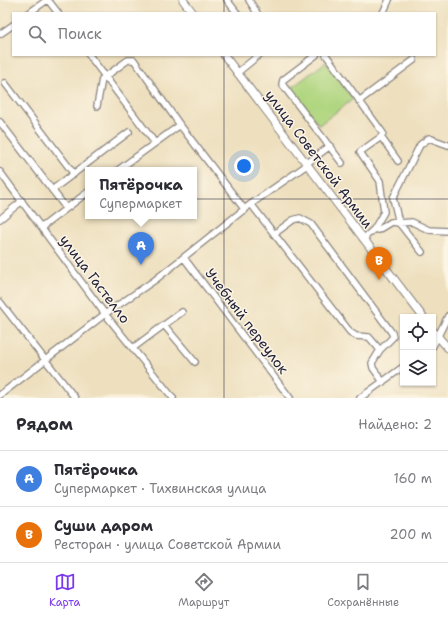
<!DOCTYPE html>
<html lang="ru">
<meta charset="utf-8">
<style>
body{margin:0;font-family:"Shantell Sans",sans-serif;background:#f2f2f3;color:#2b2b33}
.controls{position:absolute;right:12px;bottom:12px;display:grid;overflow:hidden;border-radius:0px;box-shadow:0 1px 3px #0004}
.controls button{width:36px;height:36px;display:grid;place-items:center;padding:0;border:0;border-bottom:1px solid #e1e1e2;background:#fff;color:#2b2b33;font:20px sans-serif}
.you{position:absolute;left:244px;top:166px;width:14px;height:14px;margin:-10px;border:3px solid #fff;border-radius:50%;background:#1a73e8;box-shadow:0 0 0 6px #1a73e833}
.badge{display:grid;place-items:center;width:26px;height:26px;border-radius:50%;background:#7c3aed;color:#fff;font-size:13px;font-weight:700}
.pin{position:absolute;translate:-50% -33px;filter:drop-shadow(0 1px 2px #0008)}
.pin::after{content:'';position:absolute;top:21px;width:14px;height:12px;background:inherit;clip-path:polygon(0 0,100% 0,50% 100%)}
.popup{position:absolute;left:85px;top:167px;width:112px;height:52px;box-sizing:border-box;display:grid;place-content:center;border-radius:0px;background:#fff;filter:drop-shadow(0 1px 3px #0005);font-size:13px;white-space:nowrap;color:#7c7c81}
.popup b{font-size:15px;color:#2b2b33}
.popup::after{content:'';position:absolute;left:50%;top:100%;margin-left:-8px;border:8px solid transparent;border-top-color:#fff}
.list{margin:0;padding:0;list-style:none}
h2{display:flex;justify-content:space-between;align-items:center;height:52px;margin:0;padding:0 16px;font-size:17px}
h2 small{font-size:13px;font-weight:400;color:#7c7c81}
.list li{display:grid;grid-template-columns:26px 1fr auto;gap:12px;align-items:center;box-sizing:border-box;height:56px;padding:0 16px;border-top:1px solid #e1e1e2}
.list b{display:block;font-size:15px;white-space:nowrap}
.list p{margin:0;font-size:13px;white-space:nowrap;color:#7c7c81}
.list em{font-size:13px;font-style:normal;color:#7c7c81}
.icon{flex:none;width:22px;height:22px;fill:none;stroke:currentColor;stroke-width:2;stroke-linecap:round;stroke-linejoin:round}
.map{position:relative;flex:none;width:448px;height:398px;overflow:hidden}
.search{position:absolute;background:#fff;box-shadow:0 1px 3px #0004;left:12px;right:12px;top:12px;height:44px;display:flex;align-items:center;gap:10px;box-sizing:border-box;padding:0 14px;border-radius:0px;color:#7c7c81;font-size:15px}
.sheet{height:164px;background:#fff}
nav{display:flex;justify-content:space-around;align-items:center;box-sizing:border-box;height:56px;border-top:1px solid #e1e1e2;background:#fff;font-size:11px;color:#7c7c81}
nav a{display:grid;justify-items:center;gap:2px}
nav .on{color:#7c3aed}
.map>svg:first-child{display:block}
.green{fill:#b0d680;stroke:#697c5e}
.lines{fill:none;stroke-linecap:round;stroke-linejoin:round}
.minor-casing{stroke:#88817d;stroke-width:8}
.major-casing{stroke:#88817d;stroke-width:9}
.minor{stroke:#fff;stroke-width:5.5}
.major{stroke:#fff;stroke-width:7}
.grid{fill:none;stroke:#22223b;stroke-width:1;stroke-opacity:0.55}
.labels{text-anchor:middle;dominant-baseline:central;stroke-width:3;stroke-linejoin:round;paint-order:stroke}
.street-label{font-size:14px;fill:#22223b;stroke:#fcf5e5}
</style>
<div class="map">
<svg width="448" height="398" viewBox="0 0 448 398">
<rect width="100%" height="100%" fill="#fcf5e5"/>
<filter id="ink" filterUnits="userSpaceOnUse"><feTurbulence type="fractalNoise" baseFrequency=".025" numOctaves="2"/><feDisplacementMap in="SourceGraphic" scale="8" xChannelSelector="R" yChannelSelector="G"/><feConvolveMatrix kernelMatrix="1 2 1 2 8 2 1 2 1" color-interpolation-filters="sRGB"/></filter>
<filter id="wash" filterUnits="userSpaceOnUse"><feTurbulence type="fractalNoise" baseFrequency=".012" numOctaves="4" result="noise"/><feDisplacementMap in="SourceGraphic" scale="16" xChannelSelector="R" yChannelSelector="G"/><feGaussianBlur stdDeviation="0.9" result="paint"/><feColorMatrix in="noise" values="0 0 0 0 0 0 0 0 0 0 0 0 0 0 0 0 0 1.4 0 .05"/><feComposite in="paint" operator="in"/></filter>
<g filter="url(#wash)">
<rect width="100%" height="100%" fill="#eee0bf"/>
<path class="green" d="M326 62 353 99 319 125 291 88Z"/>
</g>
<g filter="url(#ink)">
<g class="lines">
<g class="minor-casing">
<path id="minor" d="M48 0 58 13
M227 0 237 13
M249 0 257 13
M29 13 47 0
M383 13 389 0
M0 34 13 25
M89 55 155 143
M316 55 283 80 282 84 342 163
M326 55 383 133 381 137
M237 73 259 55
M5 83 74 174
M359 101 414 60
M97 106 102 79 128 60H134L180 125 245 210
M0 122 66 208
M448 145 429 138 420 145 393 198 399 223 412 222 429 230 448 231
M306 164 330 146
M118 170 180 125
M0 172 105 314 173 398
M52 190 129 132
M251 204 350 332 356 336 369 337 380 350 372 363 373 368 383 382
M0 219 22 201
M42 227 88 192
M374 229 384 212 380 181 360 152 381 137 398 161
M274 234 293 220 300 218 311 224 392 333 393 337 380 350
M363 239 374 229 378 230 391 222 399 223 422 252
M184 258 290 398
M0 302 75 398
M164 325 182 312
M433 346 448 316
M133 348 164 325 195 362
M0 395 105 314 155 280 251 204 307 165
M360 398 403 367"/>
</g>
<g class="major-casing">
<path id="major" d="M183 0 193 13
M224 55 423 317
M433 331 448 348"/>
</g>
<use href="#minor" class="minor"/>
<use href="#major" class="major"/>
</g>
</g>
<path class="grid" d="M224 0V13M224 55V398M0 199H448"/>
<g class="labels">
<g class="street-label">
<text transform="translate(319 159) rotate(53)">улица Советской Армии</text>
<text transform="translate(95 279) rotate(53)">улица Гастелло</text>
<text transform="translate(247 321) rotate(53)">Учебный переулок</text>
</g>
</g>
</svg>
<div class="controls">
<button><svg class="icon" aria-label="locate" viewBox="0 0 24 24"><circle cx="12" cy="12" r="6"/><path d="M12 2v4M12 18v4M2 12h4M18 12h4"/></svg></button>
<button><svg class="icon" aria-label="layers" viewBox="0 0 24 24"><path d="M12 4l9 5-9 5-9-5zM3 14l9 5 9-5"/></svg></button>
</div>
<div class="you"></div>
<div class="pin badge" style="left:141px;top:265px;background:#3f7fe0">A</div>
<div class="popup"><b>Пятёрочка</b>Супермаркет</div>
<div class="pin badge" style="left:379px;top:280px;background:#e8710a">B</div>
<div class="search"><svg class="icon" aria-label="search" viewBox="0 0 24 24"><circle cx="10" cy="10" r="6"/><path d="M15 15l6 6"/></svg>Поиск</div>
</div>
<section class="sheet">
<h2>Рядом<small>Найдено: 2</small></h2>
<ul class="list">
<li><span class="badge" style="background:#3f7fe0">A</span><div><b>Пятёрочка</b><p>Супермаркет · Тихвинская улица</p></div><em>160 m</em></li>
<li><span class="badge" style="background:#e8710a">B</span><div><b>Суши даром</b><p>Ресторан · улица Советской Армии</p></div><em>200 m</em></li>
</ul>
</section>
<nav>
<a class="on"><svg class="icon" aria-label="map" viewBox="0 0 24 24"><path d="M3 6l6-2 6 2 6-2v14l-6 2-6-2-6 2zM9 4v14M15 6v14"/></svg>Карта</a>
<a><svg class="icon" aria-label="directions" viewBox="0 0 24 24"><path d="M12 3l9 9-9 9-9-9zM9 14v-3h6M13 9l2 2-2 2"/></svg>Маршрут</a>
<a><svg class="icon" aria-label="saved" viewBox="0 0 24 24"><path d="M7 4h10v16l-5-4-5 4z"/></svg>Сохранённые</a>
</nav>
